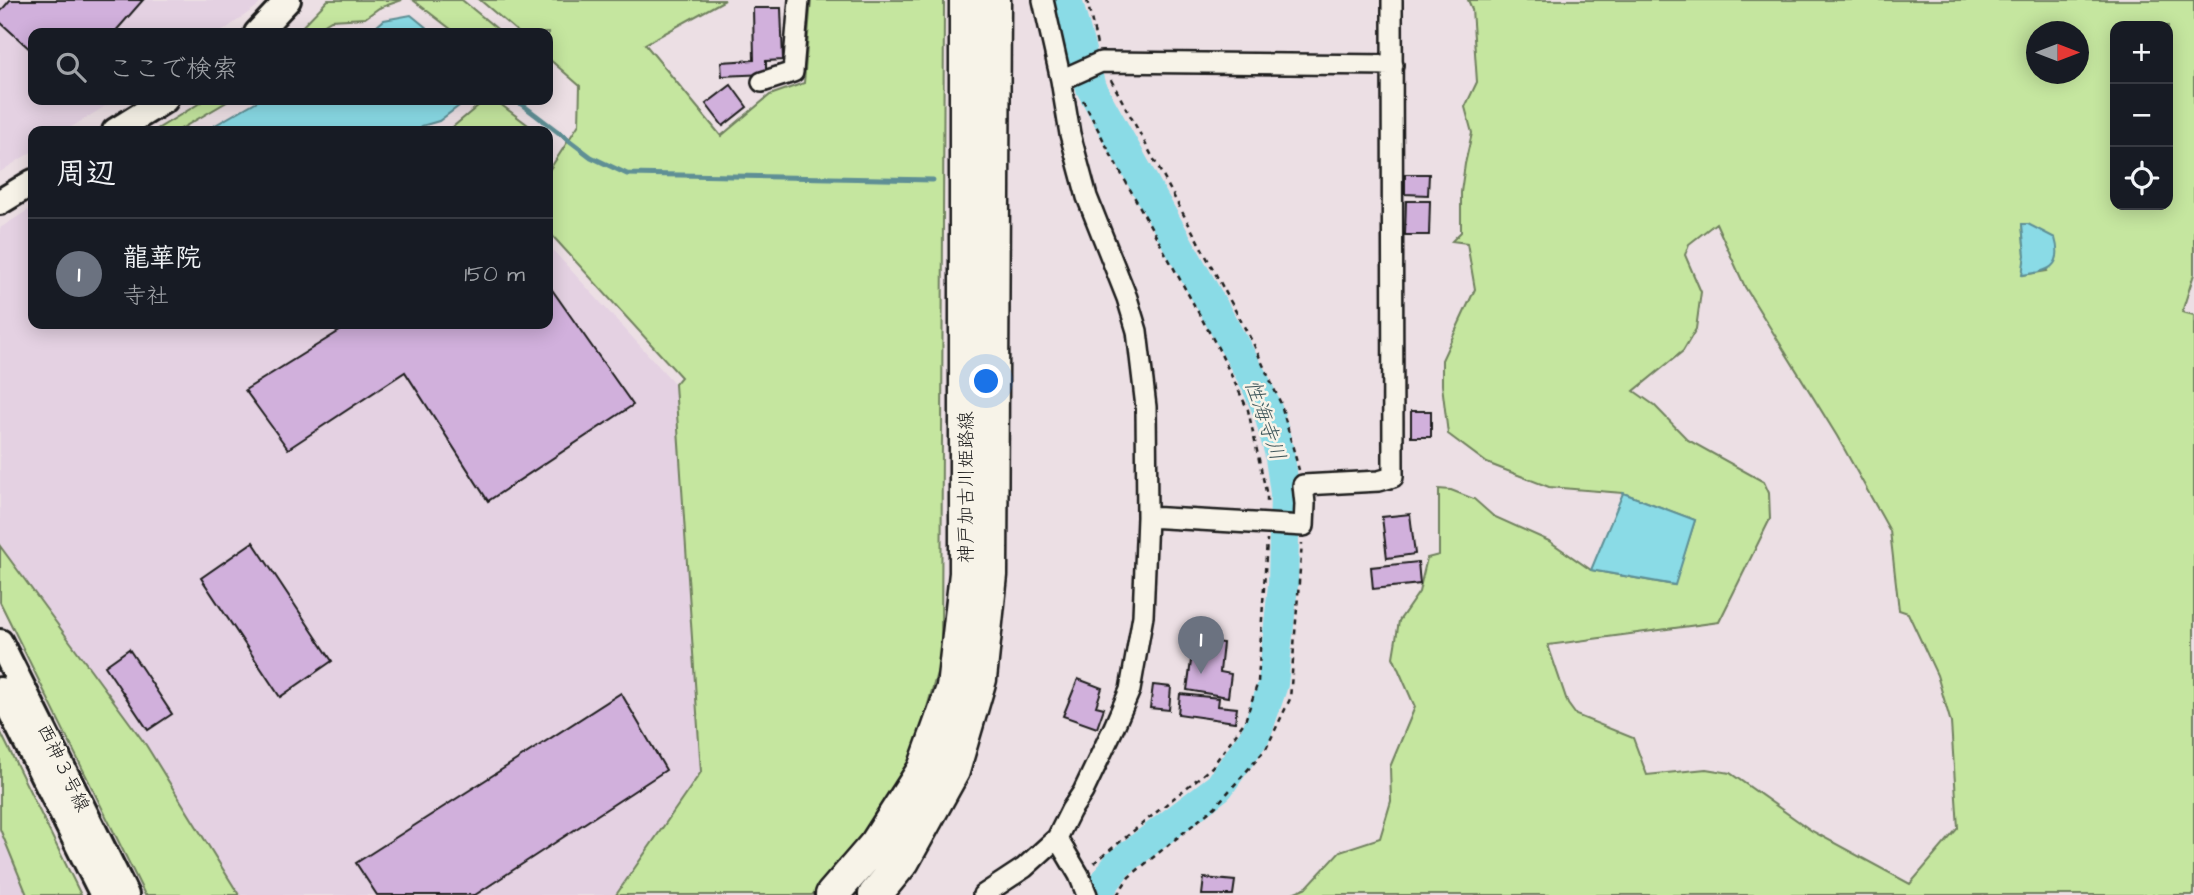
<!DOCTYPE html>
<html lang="ja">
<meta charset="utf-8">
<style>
body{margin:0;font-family:"Architects Daughter","Klee One",sans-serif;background:#242831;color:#f1f3f6}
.controls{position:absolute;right:21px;top:21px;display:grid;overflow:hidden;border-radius:14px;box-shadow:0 4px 18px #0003}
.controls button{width:63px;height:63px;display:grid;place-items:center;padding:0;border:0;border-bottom:2px solid #363941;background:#171b24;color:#f1f3f6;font:35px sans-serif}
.compass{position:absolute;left:2026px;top:21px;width:63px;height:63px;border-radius:50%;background:#171b24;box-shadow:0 4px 18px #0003;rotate:90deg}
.you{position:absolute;left:987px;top:382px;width:24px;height:24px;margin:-18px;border:5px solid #fff;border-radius:50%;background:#1a73e8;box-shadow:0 0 0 10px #1a73e833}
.badge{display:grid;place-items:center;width:46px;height:46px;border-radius:50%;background:#1f6fb2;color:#fff;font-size:23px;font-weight:700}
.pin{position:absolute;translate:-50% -58px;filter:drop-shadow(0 2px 4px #0008)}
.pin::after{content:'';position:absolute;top:37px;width:24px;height:21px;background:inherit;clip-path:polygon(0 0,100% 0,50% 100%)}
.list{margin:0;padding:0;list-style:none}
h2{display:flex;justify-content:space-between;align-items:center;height:91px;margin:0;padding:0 28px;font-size:30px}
h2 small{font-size:23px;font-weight:400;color:#9ea1a6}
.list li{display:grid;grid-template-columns:46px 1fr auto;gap:21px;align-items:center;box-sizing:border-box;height:112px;padding:0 28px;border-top:2px solid #363941}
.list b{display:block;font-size:26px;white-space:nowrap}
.list p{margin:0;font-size:23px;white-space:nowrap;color:#9ea1a6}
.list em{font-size:23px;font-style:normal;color:#9ea1a6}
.icon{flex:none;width:38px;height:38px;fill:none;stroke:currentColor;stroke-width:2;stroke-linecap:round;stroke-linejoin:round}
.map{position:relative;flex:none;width:2194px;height:895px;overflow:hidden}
.search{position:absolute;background:#171b24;box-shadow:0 4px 18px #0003;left:28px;top:28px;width:525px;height:77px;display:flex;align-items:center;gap:18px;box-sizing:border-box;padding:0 24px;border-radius:14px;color:#9ea1a6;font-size:26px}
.panel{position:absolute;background:#171b24;box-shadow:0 4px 18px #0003;left:28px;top:126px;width:525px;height:203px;border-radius:14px}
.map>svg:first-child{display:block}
.built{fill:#e4d1e2}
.green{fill:#c5e69f;stroke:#70815e;stroke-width:2;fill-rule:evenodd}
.water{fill:#8adbe6;stroke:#5e8f95;stroke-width:2}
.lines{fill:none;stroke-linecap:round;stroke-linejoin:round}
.stream{stroke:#5e8f95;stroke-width:5}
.river{stroke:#8adbe6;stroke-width:30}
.building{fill:#d1b0dc;stroke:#1c1c1c;stroke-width:2}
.minor-casing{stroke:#1c1c1c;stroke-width:24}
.tertiary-casing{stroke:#1c1c1c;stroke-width:30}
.primary-casing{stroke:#1c1c1c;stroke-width:37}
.path{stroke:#1c1c1c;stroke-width:2.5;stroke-dasharray:5 5;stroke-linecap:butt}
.minor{stroke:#f7f3e8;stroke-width:19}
.tertiary{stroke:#f7f3e8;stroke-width:24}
.primary{stroke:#f7f3e8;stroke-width:32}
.labels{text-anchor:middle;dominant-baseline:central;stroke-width:5;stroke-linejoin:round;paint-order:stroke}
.street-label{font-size:19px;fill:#1c1c1c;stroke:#f7f3e8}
.water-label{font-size:21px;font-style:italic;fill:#3d5559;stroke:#f7f3e8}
</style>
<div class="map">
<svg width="2194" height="895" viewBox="0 0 2194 895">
<rect width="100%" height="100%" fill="#ecdfe4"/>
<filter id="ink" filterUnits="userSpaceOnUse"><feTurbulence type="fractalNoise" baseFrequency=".0143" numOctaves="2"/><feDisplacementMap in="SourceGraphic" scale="14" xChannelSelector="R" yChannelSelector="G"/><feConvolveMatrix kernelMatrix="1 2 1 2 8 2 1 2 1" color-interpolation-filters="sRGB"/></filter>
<g filter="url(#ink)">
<path class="built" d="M0 0H259V5L220 33H33V100H115L65 131H33V151L0 172Z
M33 207V324H548V245L675 384 701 772 616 895H239L146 745 0 546V228Z
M0 829 27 895H0Z"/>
<path class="green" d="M328 0H402L379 8 365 18 331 20 310 33H296Z
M413 0H462L502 33H456Z
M480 0H725L645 44 721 136 770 95 804 83 811 0H944L941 659 911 763 854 851 812 895H616L701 772 675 384 681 377 548 231V172L579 124 580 86 548 58V33H519Z
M1468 0H2194V274L2182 312 2194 315V895H1288L1307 887 1340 851 1380 838 1391 801 1390 767 1415 707 1393 657 1399 621 1419 592 1427 558 1439 555V489L1451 490 1474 499 1493 516 1549 541 1591 570 1674 585 1695 520 1623 493 1549 487 1487 463 1448 434 1442 385V360L1475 289 1467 243 1452 241 1461 232V192L1465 164 1472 133 1465 107 1477 82 1472 9ZM2115 26H2168V205H2115ZM2036 32H2078V74H2036ZM1716 223 1745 287 1837 436 1890 531 1899 610 1908 613 1937 675 1951 723 1958 828 1910 884 1812 831 1730 773 1706 769 1647 775 1633 738 1576 715 1568 704 1548 645 1719 622 1770 519 1769 493 1764 482 1688 440 1654 405 1634 391 1683 351 1696 329 1701 292 1685 255 1689 244ZM2022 224 2047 271 2023 275 2025 255Z
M205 100H230L177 131H154Z
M485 100H495L536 131H448Z
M0 546 146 745 239 895H145L0 602Z
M0 731 81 895H27L0 829Z"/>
<path class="water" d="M411 15 433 33H369L384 20Z
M259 100H467L439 121 422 126 416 131H205Z
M2022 224H2028L2055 238C2064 269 2047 271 2022 275L2025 255Z
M1623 493 1695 520 1675 585 1591 570Z"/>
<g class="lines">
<path class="stream" d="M516 100 591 157 627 174 933 180"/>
<path class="river" d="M1067 0 1091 88 1256 384 1269 414 1279 451 1285 493 1283 585 1273 684 1256 734 1219 787 1117 865 1096 895"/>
</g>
<path class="building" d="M10 0H143L114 33H33V52L0 22V12Z
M753 8H781L783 60 766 61V74L722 76 721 62 754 60Z
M731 85 747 107 723 126 706 104Z
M1405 174H1429L1428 195 1405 194Z
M1406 201H1430L1429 235H1405Z
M548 284 633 405 488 501 405 372 288 449 245 390 351 324H548Z
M1411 411H1431V437H1411Z
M1410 514 1415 554 1387 558 1382 517Z
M253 542 332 661 280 697 201 578Z
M1418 562 1420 584 1373 589 1371 567Z
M1194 639 1223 643 1220 672 1231 674 1228 697 1187 690Z
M129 649 172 714 148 730 105 666Z
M1078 679 1102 688 1096 706 1104 708 1097 728 1063 716Z
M1153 685 1171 687 1169 710 1150 708Z
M621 693 666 770 475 895H377L356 863Z
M1180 694 1219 698 1218 706 1237 708 1235 722 1178 714Z
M1204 878 1235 881 1233 895H1202Z"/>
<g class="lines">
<g class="minor-casing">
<path id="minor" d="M1061 80 1101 62 1393 65
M762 82 793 72 799 0
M1147 517 1304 526 1305 504 1303 485 1379 481 1393 477 1392 0
M1057 838 1079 875 1087 895
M983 895 1024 868 1057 838 1071 810 1083 792 1114 727 1130 690 1143 616 1147 517 1146 407 1137 331 1127 298 1087 197 1070 134 1061 80 1043 0"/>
</g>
<g class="tertiary-casing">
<path id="tertiary" d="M257 33 288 0
M115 131 165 100
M0 202 33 182
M0 642 126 895
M0 690 103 895"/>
</g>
<g class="primary-casing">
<path id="primary" d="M832 895 876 844 924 769 953 688 966 573V0
M875 895 903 861 953 771 980 679 991 575 994 0"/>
</g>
<path class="path" d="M1087 0 1097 45
M1111 80 1254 345 1281 404 1299 470
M1083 100 1111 155 1218 348 1248 410 1267 496V505
M1094 863 1212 767 1245 721 1258 682 1267 540
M1117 895 1129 877 1215 807 1266 749 1290 699 1302 543"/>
<use href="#minor" class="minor"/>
<use href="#tertiary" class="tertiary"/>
<use href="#primary" class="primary"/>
</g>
</g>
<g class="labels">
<g class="street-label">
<text transform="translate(966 487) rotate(-90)">神戸加古川姫路線</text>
<text transform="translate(63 768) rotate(64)">西神３号線</text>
</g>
<g class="water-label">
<text transform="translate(1265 420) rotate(71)">性海寺川</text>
</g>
</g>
</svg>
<div class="controls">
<button>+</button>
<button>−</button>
<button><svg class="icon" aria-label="locate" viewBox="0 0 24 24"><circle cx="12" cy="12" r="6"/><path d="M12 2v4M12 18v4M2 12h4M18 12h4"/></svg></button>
</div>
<svg class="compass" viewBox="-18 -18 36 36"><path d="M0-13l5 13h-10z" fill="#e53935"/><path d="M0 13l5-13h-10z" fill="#9ea1a6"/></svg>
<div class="you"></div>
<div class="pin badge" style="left:1201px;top:674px;background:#6b7280">1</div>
<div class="search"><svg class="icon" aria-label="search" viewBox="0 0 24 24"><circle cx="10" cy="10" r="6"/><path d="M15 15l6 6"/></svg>ここで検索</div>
<section class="panel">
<h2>周辺<small></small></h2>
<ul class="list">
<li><span class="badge" style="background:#6b7280">1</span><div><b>龍華院</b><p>寺社</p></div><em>150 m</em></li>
</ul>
</section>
</div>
